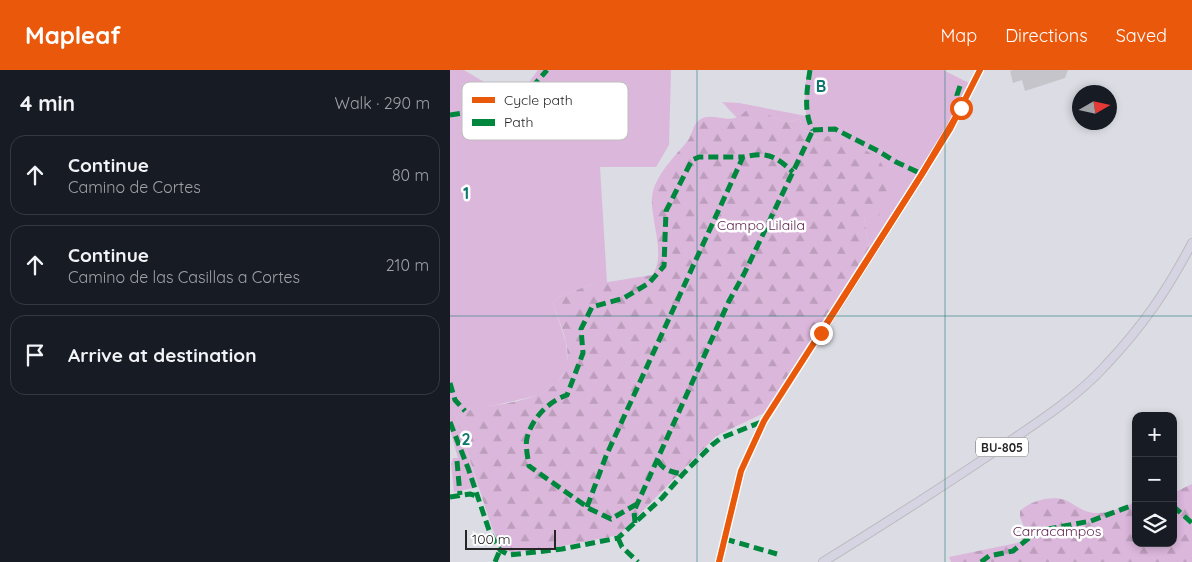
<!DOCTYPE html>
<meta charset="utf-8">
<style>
body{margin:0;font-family:Quicksand,sans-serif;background:#20242c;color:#f1f3f6}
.controls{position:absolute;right:15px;bottom:15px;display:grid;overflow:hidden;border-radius:10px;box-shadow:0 2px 8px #0003}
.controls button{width:45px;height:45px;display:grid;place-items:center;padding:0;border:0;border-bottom:1px solid #363941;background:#171b24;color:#f1f3f6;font:25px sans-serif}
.compass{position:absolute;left:622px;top:15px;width:45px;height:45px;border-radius:50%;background:#171b24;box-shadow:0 2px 8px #0003;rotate:81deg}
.scale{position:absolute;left:15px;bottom:12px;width:91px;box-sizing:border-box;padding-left:5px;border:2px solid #262626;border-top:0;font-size:14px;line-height:18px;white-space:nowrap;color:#262626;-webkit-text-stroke:4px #fff;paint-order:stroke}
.stop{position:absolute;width:15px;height:15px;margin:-11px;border:4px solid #ea580c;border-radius:50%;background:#fff}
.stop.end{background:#ea580c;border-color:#fff;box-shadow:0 1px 5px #0008}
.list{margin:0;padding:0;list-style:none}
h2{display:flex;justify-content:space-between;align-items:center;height:65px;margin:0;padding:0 20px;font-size:21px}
h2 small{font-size:16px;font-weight:400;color:#9ea1a6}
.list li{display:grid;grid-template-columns:32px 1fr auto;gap:15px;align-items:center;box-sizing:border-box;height:80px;margin:0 10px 10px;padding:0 10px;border:1px solid #363941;border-radius:15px}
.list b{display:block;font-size:19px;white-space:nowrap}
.list p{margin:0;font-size:16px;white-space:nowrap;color:#9ea1a6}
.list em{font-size:16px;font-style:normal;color:#9ea1a6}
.icon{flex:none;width:28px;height:28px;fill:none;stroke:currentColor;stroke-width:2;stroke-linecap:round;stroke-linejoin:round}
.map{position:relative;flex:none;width:742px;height:492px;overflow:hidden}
header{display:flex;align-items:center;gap:30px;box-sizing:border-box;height:70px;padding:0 25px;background:#ea580c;color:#fff}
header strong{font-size:24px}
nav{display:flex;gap:28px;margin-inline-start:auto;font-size:18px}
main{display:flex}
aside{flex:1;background:#171b24}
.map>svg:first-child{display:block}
.grass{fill:#dbb7db}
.forest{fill:url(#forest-firs)}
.building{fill:#c4c4ca}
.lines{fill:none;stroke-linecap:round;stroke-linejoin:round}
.minor-casing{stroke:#b9baba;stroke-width:9}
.major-casing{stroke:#bbbbbe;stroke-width:10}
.minor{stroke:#fafafb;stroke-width:6}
.major{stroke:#d6d4e3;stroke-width:8}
.quiet{stroke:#00873e;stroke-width:5;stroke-dasharray:10 5;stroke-linecap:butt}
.cycleway-casing{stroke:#fff;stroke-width:9}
.cycleway{stroke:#e8590c;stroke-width:6}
.route{stroke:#ea580c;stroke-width:6}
.grid{fill:none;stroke:#0f766e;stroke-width:1;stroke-opacity:0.55}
.labels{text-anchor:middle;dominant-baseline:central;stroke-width:5;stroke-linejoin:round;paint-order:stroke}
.shield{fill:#fff;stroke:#676767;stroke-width:1}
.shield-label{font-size:12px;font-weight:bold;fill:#262626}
.park-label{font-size:14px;fill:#5b1f4d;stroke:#fff}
.key{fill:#fff;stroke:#bebebe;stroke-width:1}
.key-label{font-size:14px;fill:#262626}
.grid-label{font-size:16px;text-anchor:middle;font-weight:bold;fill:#0f766e;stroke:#fff;stroke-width:5;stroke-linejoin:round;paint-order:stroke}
</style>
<header>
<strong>Mapleaf</strong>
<nav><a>Map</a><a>Directions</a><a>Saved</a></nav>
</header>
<main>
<aside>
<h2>4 min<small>Walk · 290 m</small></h2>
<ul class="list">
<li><svg class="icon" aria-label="ahead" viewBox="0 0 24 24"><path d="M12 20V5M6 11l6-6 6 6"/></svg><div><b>Continue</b><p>Camino de Cortes</p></div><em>80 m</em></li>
<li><svg class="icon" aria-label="ahead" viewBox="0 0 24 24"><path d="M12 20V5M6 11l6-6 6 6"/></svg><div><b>Continue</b><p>Camino de las Casillas a Cortes</p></div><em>210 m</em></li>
<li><svg class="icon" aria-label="arrive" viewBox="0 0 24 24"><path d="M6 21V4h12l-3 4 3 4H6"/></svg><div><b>Arrive at destination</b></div></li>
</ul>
</aside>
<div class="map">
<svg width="742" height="492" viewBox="0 0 742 492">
<defs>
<pattern id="forest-firs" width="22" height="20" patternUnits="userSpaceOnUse" patternTransform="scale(1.25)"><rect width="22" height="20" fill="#dbb7db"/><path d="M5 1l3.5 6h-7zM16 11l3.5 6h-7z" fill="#bc9dbc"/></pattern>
</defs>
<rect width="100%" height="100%" fill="#dcdce4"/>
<path class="grass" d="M0 0H14L59 27 67 28 88 0H221L219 75 206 97H150L157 213 139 215 107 228 103 232 116 273 117 284V297L106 315 89 325 46 335 29 337 6 347 28 417 4 422 1 394 3 388H8L0 360Z
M358 0H493L525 16 512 45 476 105 419 178 414 147 385 65 367 68 352 59 350 49 335 52 317 44 287 48 272 32 289 33 356 46 355 16Z"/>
<path class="forest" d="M297 40 317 44 335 52 350 49 352 59 366 68 385 65 406 75 427 87 441 108 428 149 414 147 419 178 318 341 266 366 169 465 97 479 64 482 52 480 42 458 6 347C13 344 20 340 27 337 33 335 40 336 47 335 83 329 126 320 116 272 113 259 107 245 103 232L107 228 139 215 202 205C217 186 200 150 202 127 205 104 226 86 239 69 242 64 243 56 247 52 259 40 275 53 288 47 291 46 294 42 297 40Z
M742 414V492H501L499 487 571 472 576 462 570 447V441C580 431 601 425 615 430 625 434 632 442 644 443 658 444 673 437 686 432V473H723V423Z"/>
<path class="building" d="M564 0H618L615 8 575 21 572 10 563 13 560 1Z"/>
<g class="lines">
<g class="minor-casing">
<path id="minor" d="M269 492 291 401 314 351 472 104 500 59 530 0"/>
</g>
<g class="major-casing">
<path id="major" d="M373 492C434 454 495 416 554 375 588 352 627 327 655 296 692 257 717 221 742 173"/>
</g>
<use href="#minor" class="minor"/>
<use href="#major" class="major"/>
<path class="quiet" d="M360 0C357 19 353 43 363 60
M510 16 507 25 511 38
M0 45 61 36 71 30 97 0
M363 60 385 59 430 82 446 92 472 104
M0 313 5 330 15 341
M0 352 18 398 40 463 50 480 59 485 112 479 168 468 212 428 233 404 262 375 271 368 314 351
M7 391 10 425
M208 391C214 401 222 402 233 404
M0 427 20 424 27 426
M187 434 161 449 140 439 79 396C78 388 75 376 77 368 82 348 98 332 117 325L133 283 131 259 142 237 174 228 199 213 214 196 216 141 242 90 249 87H293
M723 436 742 453
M137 437 156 386 293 87C318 82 324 85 343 102
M185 453 184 441 279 231 294 204 363 60
M168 468 172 477 188 492
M275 469 327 484
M45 492 50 480
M531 492 539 486 563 481 580 467 588 463 598 459 641 451 686 434"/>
<g class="cycleway-casing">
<path id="cycleway" d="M269 492 291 401 314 351 472 104 500 59 530 0"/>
</g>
<use href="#cycleway" class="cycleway"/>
</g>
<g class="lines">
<path class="route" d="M371 263 472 104 511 38"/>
</g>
<path class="grid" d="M247 0V492M495 0V492M0 246H742"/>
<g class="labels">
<rect class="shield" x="526" y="367.5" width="52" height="19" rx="4"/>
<g class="shield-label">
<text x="552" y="377">BU-805</text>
</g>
<g class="park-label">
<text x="311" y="155">Campo Lilaila</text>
<text x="607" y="461">Carracampos</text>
</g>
</g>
<rect x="12" y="12" width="166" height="58" rx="8" class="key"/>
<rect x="22" y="27" width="23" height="6" fill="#e8590c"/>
<rect x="22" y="49" width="23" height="7" fill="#00873e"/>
<g class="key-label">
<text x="54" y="35">Cycle path</text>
<text x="54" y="57">Path</text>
</g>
<g class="grid-label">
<text x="371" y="22">B</text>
<text x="16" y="129">1</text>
<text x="16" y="375">2</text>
</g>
</svg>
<div class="controls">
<button>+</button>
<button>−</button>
<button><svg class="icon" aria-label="layers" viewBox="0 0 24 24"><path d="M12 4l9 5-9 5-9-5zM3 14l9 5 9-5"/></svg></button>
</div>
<svg class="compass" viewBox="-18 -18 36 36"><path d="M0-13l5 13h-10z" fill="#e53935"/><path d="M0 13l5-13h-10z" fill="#9ea1a6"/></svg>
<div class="scale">100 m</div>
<div class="stop" style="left:511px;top:38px"></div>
<div class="stop end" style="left:371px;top:263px"></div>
</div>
</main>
